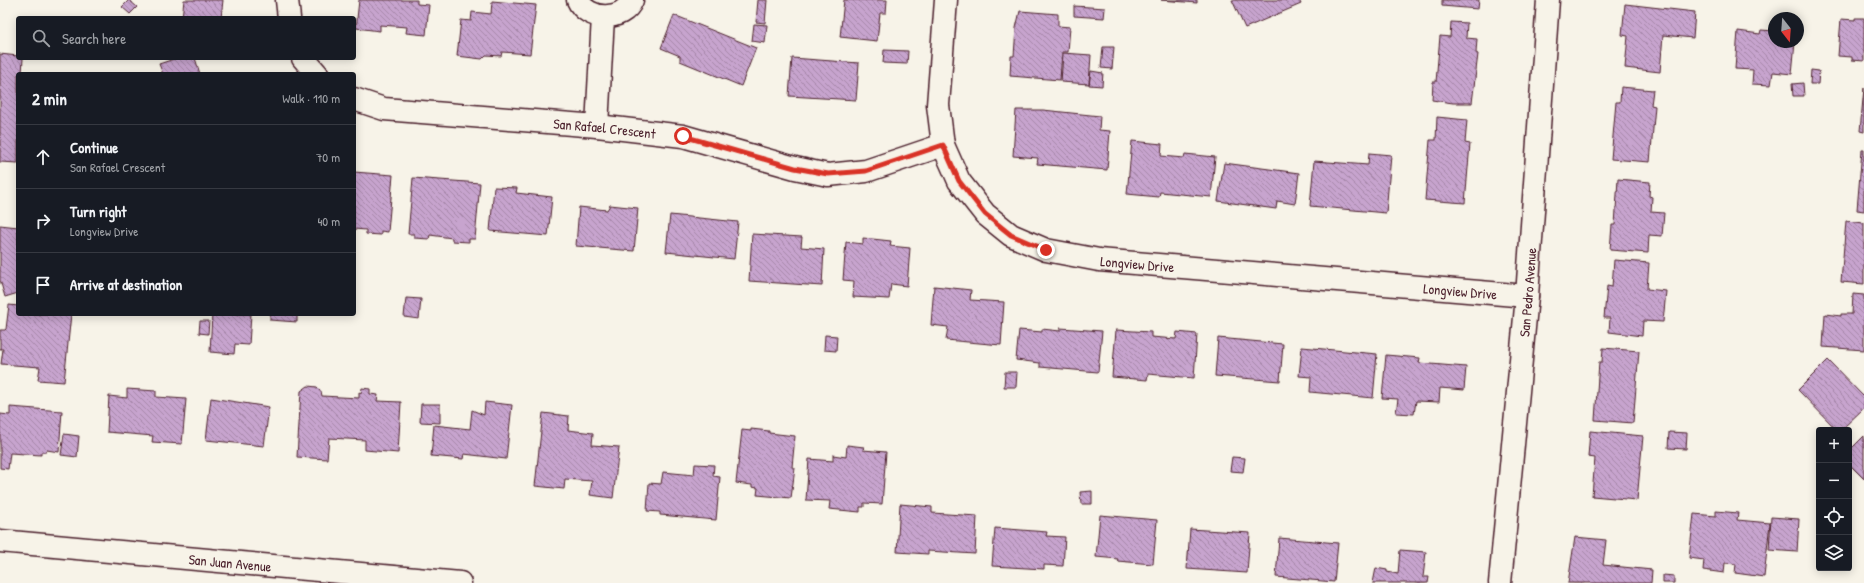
<!DOCTYPE html>
<meta charset="utf-8">
<style>
body{margin:0;font-family:"Patrick Hand",sans-serif;background:#20242c;color:#f1f3f6}
.controls{position:absolute;right:12px;bottom:12px;display:grid;overflow:hidden;border-radius:4px;box-shadow:0 2px 10px #0003}
.controls button{width:36px;height:36px;display:grid;place-items:center;padding:0;border:0;border-bottom:1px solid #363941;background:#171b24;color:#f1f3f6;font:20px sans-serif}
.compass{position:absolute;left:1768px;top:12px;width:36px;height:36px;border-radius:50%;background:#171b24;box-shadow:0 2px 10px #0003;rotate:163deg}
.stop{position:absolute;width:12px;height:12px;margin:-9px;border:3px solid #d93025;border-radius:50%;background:#fff}
.stop.end{background:#d93025;border-color:#fff;box-shadow:0 1px 4px #0008}
.list{margin:0;padding:0;list-style:none}
h2{display:flex;justify-content:space-between;align-items:center;height:52px;margin:0;padding:0 16px;font-size:17px}
h2 small{font-size:13px;font-weight:400;color:#9ea1a6}
.list li{display:grid;grid-template-columns:26px 1fr auto;gap:12px;align-items:center;box-sizing:border-box;height:64px;padding:0 16px;border-top:1px solid #363941}
.list b{display:block;font-size:15px;white-space:nowrap}
.list p{margin:0;font-size:13px;white-space:nowrap;color:#9ea1a6}
.list em{font-size:13px;font-style:normal;color:#9ea1a6}
.icon{flex:none;width:22px;height:22px;fill:none;stroke:currentColor;stroke-width:2;stroke-linecap:round;stroke-linejoin:round}
.map{position:relative;flex:none;width:1864px;height:583px;overflow:hidden}
.search{position:absolute;background:#171b24;box-shadow:0 2px 10px #0003;left:16px;top:16px;width:340px;height:44px;display:flex;align-items:center;gap:10px;box-sizing:border-box;padding:0 14px;border-radius:4px;color:#9ea1a6;font-size:15px}
.panel{position:absolute;background:#171b24;box-shadow:0 2px 10px #0003;left:16px;top:72px;width:340px;height:244px;border-radius:4px}
.map>svg:first-child{display:block}
.building{fill:url(#building-back-hatch);stroke:#4a1f2b}
.lines{fill:none;stroke-linecap:round;stroke-linejoin:round}
.minor-casing{stroke:#4a1f2b;stroke-width:25}
.tertiary-casing{stroke:#4a1f2b;stroke-width:25}
.minor{stroke:#f7f3e8;stroke-width:22}
.tertiary{stroke:#f7f3e8;stroke-width:22}
.route{stroke:#d93025;stroke-width:5}
.labels{text-anchor:middle;dominant-baseline:central;stroke-width:3.5;stroke-linejoin:round;paint-order:stroke}
.street-label{font-size:14px;fill:#4a1f2b;stroke:#f7f3e8}
</style>
<div class="map">
<svg width="1864" height="583" viewBox="0 0 1864 583">
<defs>
<pattern id="building-back-hatch" width="6" height="6" patternUnits="userSpaceOnUse"><rect width="6" height="6" fill="#c7a4ce"/><path d="M-1 5l2 2M0 0l6 6M5-1l2 2" fill="none" stroke="#a485a7"/></pattern>
</defs>
<rect width="100%" height="100%" fill="#f7f3e8"/>
<filter id="ink" filterUnits="userSpaceOnUse"><feTurbulence type="fractalNoise" baseFrequency=".025" numOctaves="2"/><feDisplacementMap in="SourceGraphic" scale="8" xChannelSelector="R" yChannelSelector="G"/><feConvolveMatrix kernelMatrix="1 2 1 2 8 2 1 2 1" color-interpolation-filters="sRGB"/></filter>
<g filter="url(#ink)">
<path class="building" d="M129 0 137 7 130 14 122 7Z
M184 0H223L221 18H182Z
M359 0H417V4L429 5 426 35 406 33 407 27 380 25V31L356 28Z
M758 0H767L765 23 756 22Z
M844 0H887L886 13H880L877 41 840 37Z
M1161 0H1197V3Z
M1232 0H1299L1301 4 1245 28Z
M1442 0H1479L1478 9 1442 6Z
M492 1 536 5 530 54 502 52 501 56 486 55 482 59 457 56 461 20 471 21 472 12 491 14Z
M1625 4 1695 12 1693 38 1663 35 1660 72 1625 68 1628 36 1622 35Z
M1074 6 1105 8 1104 18 1074 16Z
M1020 11 1058 14V26L1070 27 1068 52H1062L1060 80 1010 76 1011 56H1014L1016 28Z
M674 15 756 48 741 86 680 61V56L661 48Z
M1855 18H1864V61L1852 60V57L1838 56 1841 19 1855 20Z
M1451 22 1467 23 1466 38 1477 39 1476 53 1478 54 1472 103H1453L1432 100 1433 82H1436L1440 36 1450 37Z
M754 24 767 25 765 43 752 41Z
M1761 30 1774 31V42H1795L1792 74 1773 72 1771 85 1752 84 1753 70 1735 69 1738 31 1760 34Z
M1103 47H1114L1112 69 1101 68Z
M884 50 908 51 907 64 883 63Z
M1063 53 1091 55 1089 84 1061 82Z
M0 54 18 56V58H23L22 74H18V163L0 162Z
M177 58H195L200 74H163L159 64Z
M792 58 859 63 856 100 789 96Z
M1811 70 1819 71 1818 84H1810Z
M1091 71 1103 73 1102 86 1089 85Z
M1803 83 1804 96H1793L1792 84Z
M1621 87 1653 90 1651 105 1655 106 1650 162 1611 159 1616 102H1620Z
M1864 88V132L1860 131Z
M1016 110H1043L1100 116 1099 130 1110 131 1107 170 1037 164 1038 158 1013 156Z
M1437 117 1467 120 1465 143 1470 144 1465 203 1425 200 1430 140H1436Z
M1132 141 1162 144 1161 156 1184 158 1185 154 1215 157 1211 197 1160 192 1159 197 1127 194Z
M1862 150H1864V211L1857 210Z
M1369 153 1391 155 1386 213 1310 206 1314 161 1368 165Z
M1224 163 1299 173 1295 204 1277 201 1276 209 1218 201Z
M354 172 393 175 388 232 381 231V235L366 234V230L354 229Z
M413 178 480 183 475 239H469V242L452 241V238L430 235 429 239 414 238V234H408Z
M1618 179 1650 182 1649 196 1652 197 1651 212 1664 213 1662 236 1649 235 1648 253 1610 250 1612 225H1615Z
M494 187 517 188 516 193 552 197 548 236 490 231Z
M610 205 638 208 634 251 576 246 579 207 607 210Z
M670 215 738 222 734 259 666 252Z
M1846 221 1864 223V284L1841 282Z
M0 225 18 227V293L5 297 0 280Z
M752 234 802 237 801 247 824 249 822 286 749 281Z
M863 238 891 241 890 246 910 248 907 286 891 284 889 299 853 297 854 281 843 280 846 242 863 244Z
M1614 260 1649 263 1647 289 1666 291 1663 322 1643 321 1642 336 1609 332 1610 318H1604L1607 286 1612 287Z
M934 286 971 290 970 300 1004 302 1001 345 946 340 948 327 931 325Z
M1853 294 1864 295V350L1823 347 1825 314 1841 316V314H1852Z
M406 298 421 299 419 319 404 317Z
M9 305 18 306V314H71L64 382 38 380 40 367 1 364 3 349H0V330H5L6 329Z
M212 314H251L249 345 235 344 234 354 210 352Z
M270 314H297V322L270 320Z
M200 321H209L208 334 199 333Z
M1060 328 1102 331 1098 372 1040 367V363L1016 360 1019 330 1042 332V329L1060 331Z
M1116 330 1151 332V337L1176 339 1177 332 1197 334 1194 378 1148 374 1147 380 1112 377Z
M825 335 837 336 836 351 824 350Z
M1218 338 1283 344 1280 381 1215 376Z
M1302 347 1377 354 1373 398 1310 392 1311 377 1299 376Z
M1603 348 1639 351 1633 423 1595 420 1599 362H1602Z
M1386 355 1420 358 1419 363 1466 367 1464 390 1440 388 1439 402 1416 401 1414 414 1396 413 1398 399 1382 398Z
M1828 360 1864 397V408L1841 430H1837L1798 390Z
M1005 372H1017L1016 387H1004Z
M308 386 317 387 321 391 322 396 359 398V392L361 393 362 388 370 389V394L378 395 377 401 401 402 398 453 365 450V440L329 438 327 459 297 457 301 391Z
M127 389 156 391V397L186 399 182 444 152 442 153 436 107 432 109 396 127 398Z
M211 398 269 407 264 446 206 440Z
M485 402 512 405 506 459 464 454 463 459 431 456 434 425 470 429 472 410 484 415Z
M421 404H440V423L420 422Z
M10 407 62 411 59 452 47 450 46 452H41V455L10 453 8 469 0 468V414L10 415Z
M543 413 569 416 568 430 593 433 592 445 619 447 613 498 590 495 592 481 565 479 564 489 535 486Z
M751 429 769 431V433L795 436 792 467 795 468 791 498 757 495 758 488 752 487V485L736 483 742 430 751 431Z
M1590 431 1643 436 1637 500 1592 496 1595 458 1588 457Z
M1669 432 1687 433 1686 449 1668 448Z
M64 434 79 436 77 457 61 455Z
M1864 436V479L1849 464V451Z
M847 445 864 447 863 450 886 452 882 504 864 503V507H860V512L829 509 830 501 806 500 809 459 833 461V455L846 457Z
M1232 457 1245 458 1243 472 1230 471Z
M695 464 714 465 713 476 720 477 716 520 660 515V512L647 511 649 483 661 484 663 472 694 475Z
M1092 491V504H1081L1080 492Z
M900 504 932 507V513L977 516 975 554 928 551V554L897 552Z
M1716 511 1738 513 1737 520 1770 523 1764 577 1735 573 1736 564 1725 563 1724 573 1703 570 1704 560 1689 558 1694 514 1716 516Z
M1100 515 1157 520 1153 564 1117 561 1118 559 1096 557Z
M1771 517 1799 519 1797 552 1769 550Z
M995 528 1047 532 1046 536 1065 537 1063 566 1044 565V569L992 566Z
M1190 529 1250 533 1247 573 1187 569Z
M1575 537 1606 540 1603 565 1652 570 1651 583H1568Z
M1279 538 1338 543 1334 582 1276 577Z
M1400 550 1426 552 1423 577H1429L1428 583H1373L1376 568 1387 570V572L1398 574Z
M1663 575 1674 576V583H1663Z"/>
<g class="lines">
<g class="minor-casing">
<g id="minor">
<path d="M287 0 289 18"/>
<path d="M578 0C587 21 623 22 632 0"/>
<path id="s1" d="M946 0 938 105 943 145 959 181 985 214 1011 235 1046 250 1099 260 1527 296"/>
<path d="M303 58 317 74"/>
<path id="s2" d="M354 99 384 109 597 126 683 136 795 168 828 175 866 171 943 145"/>
<path d="M597 126 603 17"/>
<path id="s3" d="M1500 583 1527 296 1548 0"/>
</g>
</g>
<g class="tertiary-casing">
<g id="tertiary">
<path id="s4" d="M0 541 460 583"/>
</g>
</g>
<use href="#minor" class="minor"/>
<use href="#tertiary" class="tertiary"/>
</g>
</g>
<g class="lines" filter="url(#ink)">
<path class="route" d="M683 136 795 168 828 174 866 171 943 145 959 181 985 214 1011 235 1046 250"/>
</g>
<g class="labels">
<g class="street-label">
<text stroke="none"><textPath href="#s2" startOffset="253">San Rafael Crescent</textPath></text>
<text stroke="none"><textPath href="#s1" startOffset="391">Longview Drive</textPath></text>
<text stroke="none"><textPath href="#s1" startOffset="715">Longview Drive</textPath></text>
<text stroke="none"><textPath href="#s3" startOffset="292">San Pedro Avenue</textPath></text>
<text stroke="none"><textPath href="#s4" startOffset="231">San Juan Avenue</textPath></text>
</g>
</g>
</svg>
<div class="controls">
<button>+</button>
<button>−</button>
<button><svg class="icon" aria-label="locate" viewBox="0 0 24 24"><circle cx="12" cy="12" r="6"/><path d="M12 2v4M12 18v4M2 12h4M18 12h4"/></svg></button>
<button><svg class="icon" aria-label="layers" viewBox="0 0 24 24"><path d="M12 4l9 5-9 5-9-5zM3 14l9 5 9-5"/></svg></button>
</div>
<svg class="compass" viewBox="-18 -18 36 36"><path d="M0-13l5 13h-10z" fill="#e53935"/><path d="M0 13l5-13h-10z" fill="#9ea1a6"/></svg>
<div class="stop" style="left:683px;top:136px"></div>
<div class="stop end" style="left:1046px;top:250px"></div>
<div class="search"><svg class="icon" aria-label="search" viewBox="0 0 24 24"><circle cx="10" cy="10" r="6"/><path d="M15 15l6 6"/></svg>Search here</div>
<section class="panel">
<h2>2 min<small>Walk · 110 m</small></h2>
<ul class="list">
<li><svg class="icon" aria-label="ahead" viewBox="0 0 24 24"><path d="M12 20V5M6 11l6-6 6 6"/></svg><div><b>Continue</b><p>San Rafael Crescent</p></div><em>70 m</em></li>
<li><svg class="icon" aria-label="right" viewBox="0 0 24 24"><path d="M7 20v-9h11M14 6l5 5-5 5"/></svg><div><b>Turn right</b><p>Longview Drive</p></div><em>40 m</em></li>
<li><svg class="icon" aria-label="arrive" viewBox="0 0 24 24"><path d="M6 21V4h12l-3 4 3 4H6"/></svg><div><b>Arrive at destination</b></div></li>
</ul>
</section>
</div>
